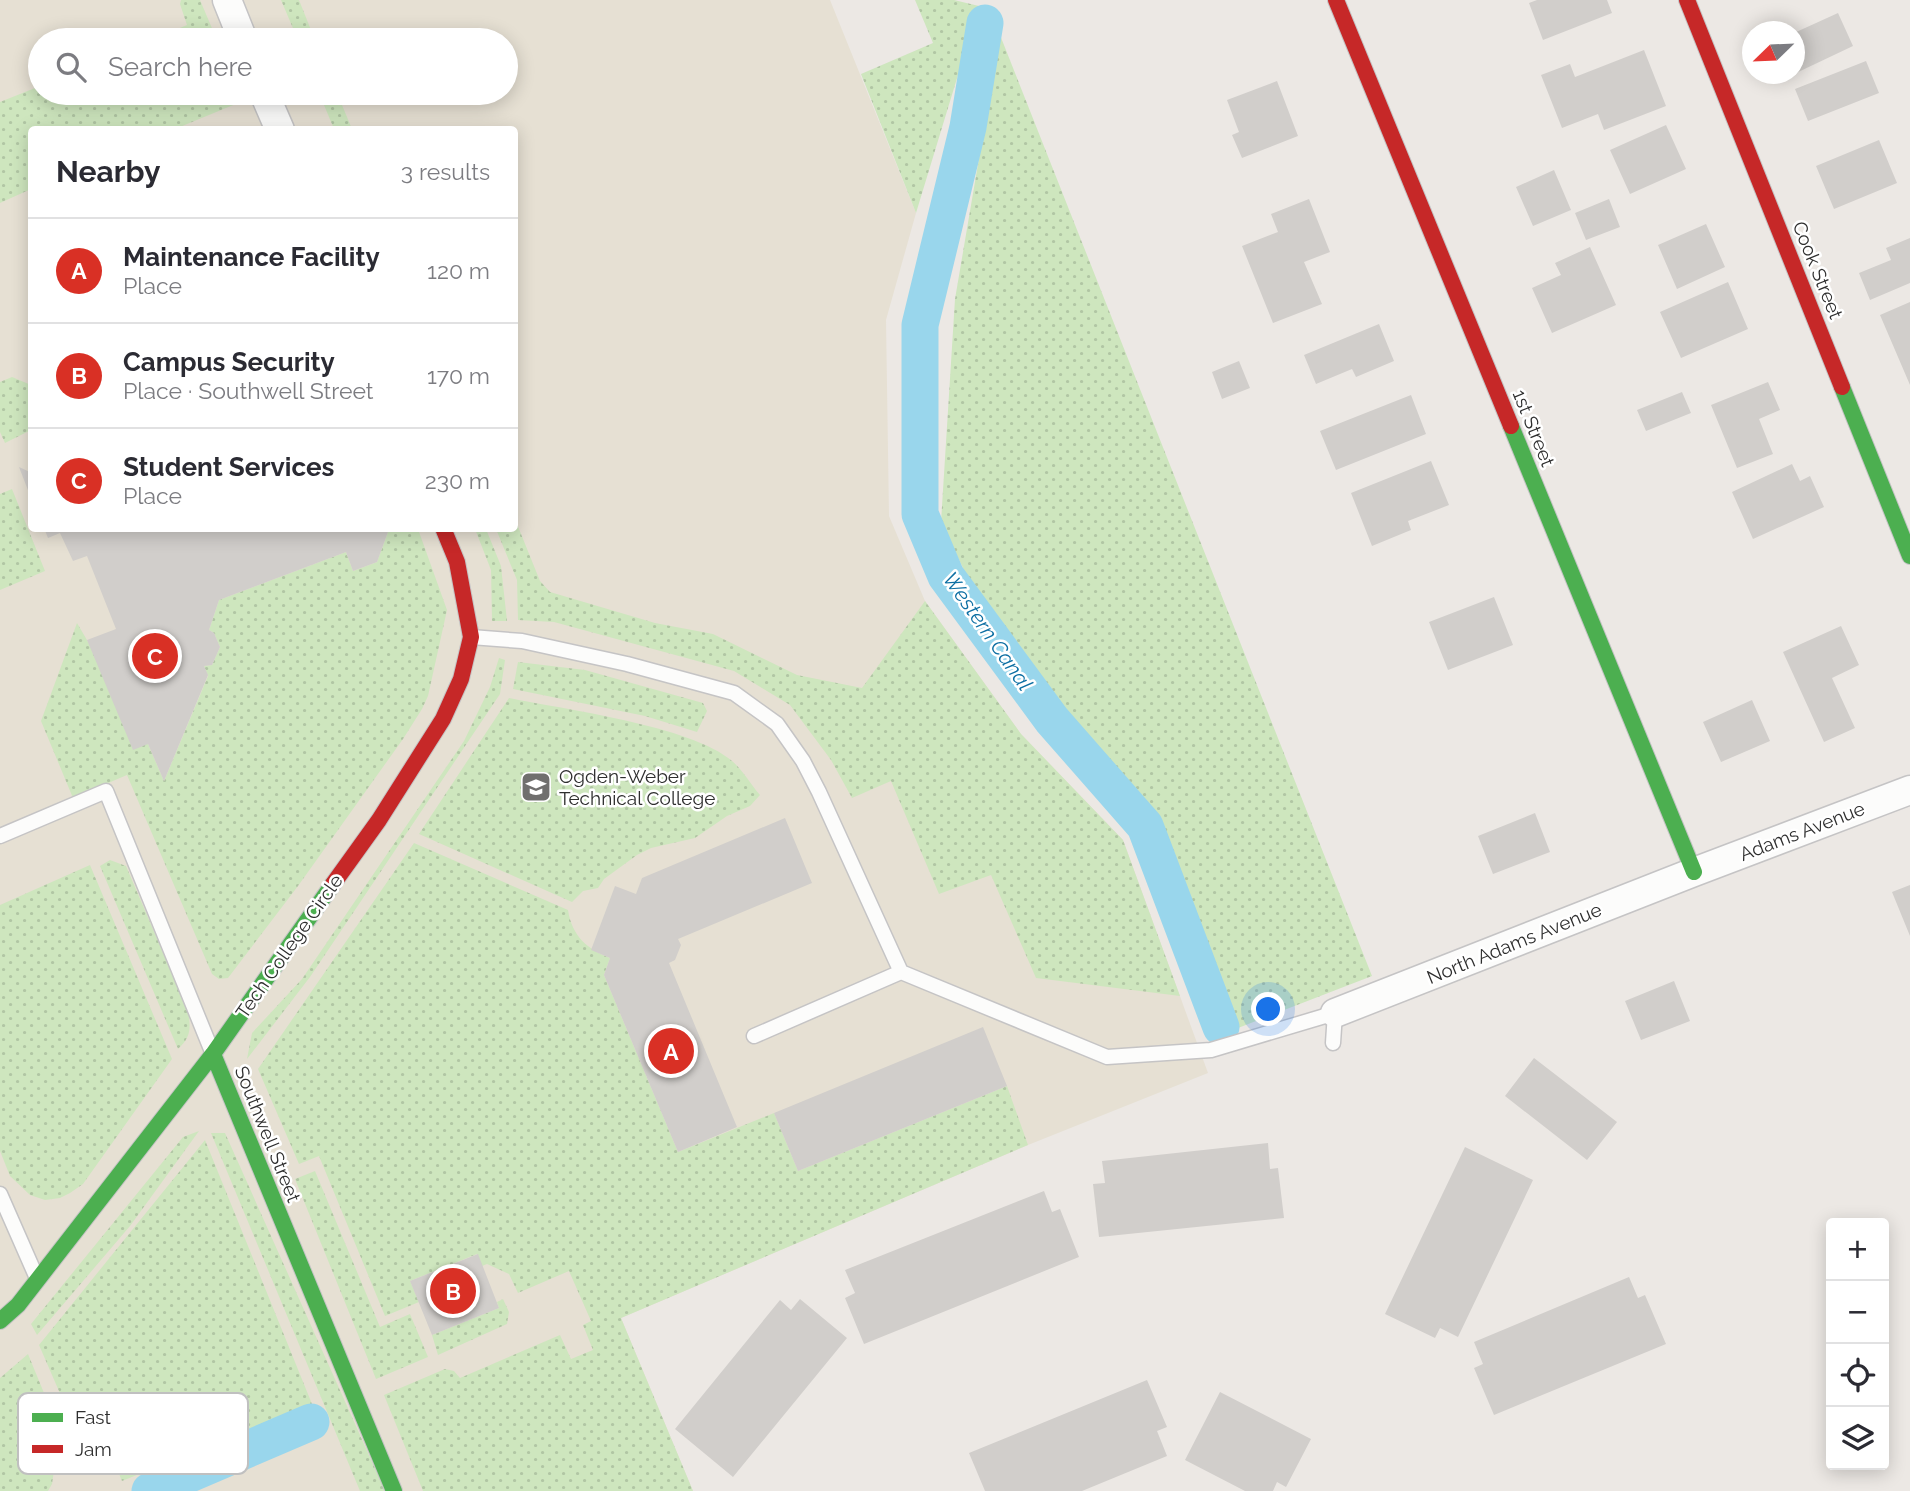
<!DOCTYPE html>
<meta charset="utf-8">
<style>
body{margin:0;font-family:Raleway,sans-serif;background:#f2f2f3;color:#2b2b33}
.controls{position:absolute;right:21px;bottom:21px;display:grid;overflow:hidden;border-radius:7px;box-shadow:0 4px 18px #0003}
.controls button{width:63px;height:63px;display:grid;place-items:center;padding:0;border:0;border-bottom:2px solid #e1e1e2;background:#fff;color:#2b2b33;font:35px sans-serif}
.compass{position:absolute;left:1742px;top:21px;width:63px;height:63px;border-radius:50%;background:#fff;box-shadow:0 4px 18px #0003;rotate:247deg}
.you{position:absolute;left:1269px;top:1010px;width:24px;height:24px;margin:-18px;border:5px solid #fff;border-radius:50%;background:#1a73e8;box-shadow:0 0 0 10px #1a73e833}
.badge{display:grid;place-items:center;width:46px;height:46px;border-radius:50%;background:#d93025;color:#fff;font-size:23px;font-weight:700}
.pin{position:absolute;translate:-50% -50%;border:4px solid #fff;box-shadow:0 2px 7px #0006}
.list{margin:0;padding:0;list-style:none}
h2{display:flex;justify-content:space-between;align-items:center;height:91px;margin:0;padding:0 28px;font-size:30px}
h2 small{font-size:23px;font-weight:400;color:#7c7c81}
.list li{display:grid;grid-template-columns:46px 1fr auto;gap:21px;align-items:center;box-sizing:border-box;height:105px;padding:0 28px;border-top:2px solid #e1e1e2}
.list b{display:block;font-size:26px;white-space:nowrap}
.list p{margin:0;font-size:23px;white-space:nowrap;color:#7c7c81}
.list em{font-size:23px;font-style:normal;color:#7c7c81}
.icon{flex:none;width:38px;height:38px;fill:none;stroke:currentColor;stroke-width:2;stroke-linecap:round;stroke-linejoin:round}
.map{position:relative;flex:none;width:1910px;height:1491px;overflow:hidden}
.search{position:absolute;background:#fff;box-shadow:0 4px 18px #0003;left:28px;top:28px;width:490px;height:77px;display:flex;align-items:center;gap:18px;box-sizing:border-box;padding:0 24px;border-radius:38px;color:#7c7c81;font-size:26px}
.panel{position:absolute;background:#fff;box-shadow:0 4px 18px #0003;left:28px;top:126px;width:490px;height:406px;border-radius:7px}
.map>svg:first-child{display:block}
.education{fill:#e6e0d3;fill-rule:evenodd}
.grass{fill:url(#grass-dots)}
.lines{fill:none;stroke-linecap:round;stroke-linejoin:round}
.canal{stroke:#99d6ec;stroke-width:37}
.building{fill:#d1cecb}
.lane-casing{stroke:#c5c4c5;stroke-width:17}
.street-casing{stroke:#c5c4c5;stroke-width:31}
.fast-casing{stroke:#c5c4c5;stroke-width:18}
.jam-casing{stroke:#c5c4c5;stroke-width:18}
.lane{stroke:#fcfcfb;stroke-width:14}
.street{stroke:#fcfcfb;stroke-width:28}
.fast{stroke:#4caf50;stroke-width:16}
.jam{stroke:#c62828;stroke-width:16}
.labels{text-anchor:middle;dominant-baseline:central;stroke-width:5;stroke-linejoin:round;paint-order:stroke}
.street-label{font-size:19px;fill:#2e2e2e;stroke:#fff}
.poi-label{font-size:19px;fill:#2e2e2e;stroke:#fff;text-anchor:start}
.water-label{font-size:21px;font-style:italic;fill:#0d6fa3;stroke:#fff}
.key{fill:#fff;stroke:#c0c0c0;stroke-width:2}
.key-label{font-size:19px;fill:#2e2e2e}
</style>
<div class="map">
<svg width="1910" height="1491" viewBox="0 0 1910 1491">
<defs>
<pattern id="grass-dots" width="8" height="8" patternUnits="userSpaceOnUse" patternTransform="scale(1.75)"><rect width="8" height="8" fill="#cee6be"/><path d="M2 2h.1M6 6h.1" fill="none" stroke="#b1c6a4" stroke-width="1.8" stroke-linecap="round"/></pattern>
</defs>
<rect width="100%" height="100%" fill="#ece8e4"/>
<path class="education" d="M0 0H830L916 213 886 320 889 516 925 601 1021 734 1123 840 1208 1073 1028 1145 621 1318 693 1491H0ZM40 40H506V93H40ZM32 130H514V528H32Z"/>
<path class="grass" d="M181 0H200L217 40H151L187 25 180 4Z
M281 0H299L315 40H298Z
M915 0H954L979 6 916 213 861 74 933 43Z
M1000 35 1372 976 1238 1028 1156 826 1065 716 984 612 941 522 955 299Z
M40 86V93H239L243 101 175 129 32 130 31 189 0 203V102Z
M319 93H337L352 129H334Z
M12 377 31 385V430L5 443 0 432V382Z
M12 489 45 571 0 590V494Z
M515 519 540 581 550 592 655 623 713 634 797 675 862 688 925 601 1021 734 1123 840 1180 996 1036 978 991 875 939 894 891 781 852 798 831 760 790 705 734 671 554 622 518 620 517 580 496 529 514 528Z
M387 529H418L447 610 428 696 422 709 403 739 298 886 228 978 219 979 212 974 127 775 73 798 41 721 77 623 148 744 164 781 208 676 204 666 212 665 220 647 214 633 209 630 219 600 346 552 353 571 377 562 388 532Z
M475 529H486L501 566 507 621H492L491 570Z
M499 658 505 660 500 694 310 977 247 1059 252 1033 302 979 464 741 490 687Z
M518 662 585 670 703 703 707 711 697 732 645 716 513 689Z
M509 698C563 709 692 726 732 761 743 770 751 785 760 795L750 806 727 816 695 838 651 848 637 855 604 879 598 888 583 891 572 902 419 834Z
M414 843 568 910C572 936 587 949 610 958L604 975 678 1152 774 1113 798 1171 1007 1086 1028 1145 621 1318 693 1491H423L384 1395 445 1369 454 1371 460 1378 560 1335 571 1359 593 1350 583 1325 591 1321 569 1271 518 1293 509 1274 487 1264 482 1266 477 1254 410 1281 419 1302 385 1316 319 1156 299 1164 258 1069Z
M110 860 126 866 188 1011C191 1028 191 1037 178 1049L100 866Z
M90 865 172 1059 83 1184 70 1193 60 1198 45 1200 30 1195 10 1176 0 1151V905Z
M199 1131 130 1226 37 1335 31 1324 183 1137Z
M211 1133H225L385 1491H360Z
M205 1140 312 1404 122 1481 109 1450 78 1435 39 1345Z
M315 1171 380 1327 410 1314 428 1357 376 1379 295 1179Z
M503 1299 509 1312 507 1324 438 1355 432 1335 499 1308 497 1302Z
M28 1354 60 1432 52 1484 48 1491H0V1378Z"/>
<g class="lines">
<path class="canal" d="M985 23 968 127 920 325V514L946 576 1052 720 1145 826 1221 1027
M150 1491 311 1422"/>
</g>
<path class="building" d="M1537 0H1607L1612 13 1543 40 1529 3Z
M1838 13 1853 46 1794 74V33Z
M1644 50 1666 106 1604 130 1598 114 1562 128 1541 75 1570 64 1575 77Z
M1866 61 1879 93 1808 121 1795 89Z
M1277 81 1298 136 1242 158 1232 135 1239 132 1227 100Z
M1666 125 1686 169 1630 194 1610 150Z
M1879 140 1897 183 1834 209 1816 166Z
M1554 170 1571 210 1533 226 1516 187Z
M1309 199 1330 252 1304 262 1322 304 1273 323 1242 246 1278 232 1271 214Z
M1609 199 1620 227 1586 240 1575 213Z
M1706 224 1725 267 1677 289 1658 245Z
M1910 238V283L1870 300 1859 273 1891 260 1886 248Z
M1590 247 1616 305 1552 333 1532 288 1561 275 1555 263Z
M1728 282 1748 329 1681 358 1660 312Z
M1910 302V385L1880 315Z
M1379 324 1394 361 1356 377 1352 369 1316 384 1304 355Z
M1239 361 1250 388 1222 399 1212 372Z
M1768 382 1780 410 1759 419 1773 454 1737 468 1711 405Z
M1682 392 1691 413 1646 431 1637 410Z
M1411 395 1426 434 1336 470 1320 431Z
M1431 461 1449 505 1408 521 1411 530 1372 546 1351 493Z
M1792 464 1800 481 1810 476 1824 507 1753 539 1732 492Z
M19 467 32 473V498H31Z
M44 528H387L388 532 377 562 353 571 346 552 219 600 209 630 214 633 220 647 212 665 204 666 208 675 164 781 148 744 133 750 87 640 116 629 87 556 73 561 60 533 48 538Z
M1494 597 1513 645 1448 670 1429 622Z
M1841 626 1859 665 1832 678 1855 728 1824 742 1783 652Z
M1752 700 1770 741 1721 762 1703 722Z
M1535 813 1550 852 1493 874 1478 836Z
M785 818 812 883 678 939 681 945 675 960 669 963 737 1127 678 1152 604 975 610 958 591 950 615 886 636 894 642 878Z
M1910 885V936L1892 892Z
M1674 981 1690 1021 1641 1040 1625 1001Z
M983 1027 1007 1086 798 1171 774 1113Z
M1534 1058 1617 1122 1587 1160 1505 1096Z
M1268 1143 1270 1169 1278 1168 1284 1218 1099 1237 1093 1184 1105 1183 1102 1161Z
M1465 1147 1533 1180 1458 1337 1440 1328 1435 1338 1385 1314Z
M1044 1191 1052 1212 1060 1209 1079 1257 864 1344 845 1298 855 1293 845 1270Z
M478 1254 499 1308 432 1335 410 1281Z
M1629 1277 1638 1298 1645 1295 1666 1344 1494 1415 1474 1368 1483 1364 1474 1342Z
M800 1299 847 1338 733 1477 675 1429 780 1300 791 1310Z
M1147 1380 1167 1427 1157 1431 1167 1456 1082 1491H985L969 1453Z
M1220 1392 1311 1439 1286 1487 1277 1482 1273 1491H1245L1185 1460Z"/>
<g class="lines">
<g class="lane-casing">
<path id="lane" d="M471 637 522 641 627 664 734 693 777 724 803 761 819 792 901 972 754 1036
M0 836 106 791 211 1049
M901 972 1107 1057 1211 1050 1335 1013 1333 1043
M0 1194 36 1276"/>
</g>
<g class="street-casing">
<path id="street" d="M227 0 243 40
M264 93 280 130
M1335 1013 1694 872 1910 790"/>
</g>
<g class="fast-casing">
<path id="fast" d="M1842 387 1910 556
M1511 426 1694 872
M213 1054 394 1491
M0 1321 18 1305 213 1054 333 884"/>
</g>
<g class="jam-casing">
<path id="jam" d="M1336 0 1511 426
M1687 0 1842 387
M333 884 379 820 443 719 461 679 471 637 457 562 443 528"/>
</g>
<use href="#lane" class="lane"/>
<use href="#street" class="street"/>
<use href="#fast" class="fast"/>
<use href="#jam" class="jam"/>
</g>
<defs>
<g id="university-square" transform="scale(1.575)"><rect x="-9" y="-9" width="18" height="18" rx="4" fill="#706f6e" stroke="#fff"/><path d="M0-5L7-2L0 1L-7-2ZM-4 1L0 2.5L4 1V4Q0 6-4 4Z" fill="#fff"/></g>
</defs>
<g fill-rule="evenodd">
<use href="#university-square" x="536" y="787"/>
</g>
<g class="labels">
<g class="street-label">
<text transform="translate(1818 270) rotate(68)">Cook Street</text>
<text transform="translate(1534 428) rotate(68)">1st Street</text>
<text transform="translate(1802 831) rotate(-21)">Adams Avenue</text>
<text transform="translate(1514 943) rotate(-22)">North Adams Avenue</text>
<text transform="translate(289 946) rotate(-55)">Tech College Circle</text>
<text transform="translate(268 1134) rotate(68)">Southwell Street</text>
</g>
<g class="poi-label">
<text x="559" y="776">Ogden-Weber<tspan x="559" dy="22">Technical College</tspan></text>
</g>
<g class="water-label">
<text transform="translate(988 631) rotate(55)">Western Canal</text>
</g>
</g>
<rect x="18" y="1393" width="230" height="81" rx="10" class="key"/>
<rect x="32" y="1413" width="31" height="9" fill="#4caf50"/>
<rect x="32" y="1445" width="31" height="8" fill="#c62828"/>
<g class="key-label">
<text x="75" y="1424">Fast</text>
<text x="75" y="1456">Jam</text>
</g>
</svg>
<div class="controls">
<button>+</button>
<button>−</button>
<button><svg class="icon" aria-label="locate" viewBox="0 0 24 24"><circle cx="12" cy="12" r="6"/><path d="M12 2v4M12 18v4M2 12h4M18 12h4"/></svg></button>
<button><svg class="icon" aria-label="layers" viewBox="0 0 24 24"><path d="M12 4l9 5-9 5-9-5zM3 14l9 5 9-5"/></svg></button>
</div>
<svg class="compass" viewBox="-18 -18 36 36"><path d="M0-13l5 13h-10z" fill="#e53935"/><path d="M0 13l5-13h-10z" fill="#7c7c81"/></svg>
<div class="you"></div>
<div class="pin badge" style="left:671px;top:1051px">A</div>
<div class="pin badge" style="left:453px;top:1291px">B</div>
<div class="pin badge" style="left:155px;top:656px">C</div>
<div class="search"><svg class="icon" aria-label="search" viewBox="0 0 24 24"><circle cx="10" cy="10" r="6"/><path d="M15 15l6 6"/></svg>Search here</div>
<section class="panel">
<h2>Nearby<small>3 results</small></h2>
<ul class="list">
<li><span class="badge">A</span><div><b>Maintenance Facility</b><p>Place</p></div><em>120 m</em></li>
<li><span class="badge">B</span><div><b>Campus Security</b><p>Place · Southwell Street</p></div><em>170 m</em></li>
<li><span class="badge">C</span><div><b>Student Services</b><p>Place</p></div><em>230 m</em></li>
</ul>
</section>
</div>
